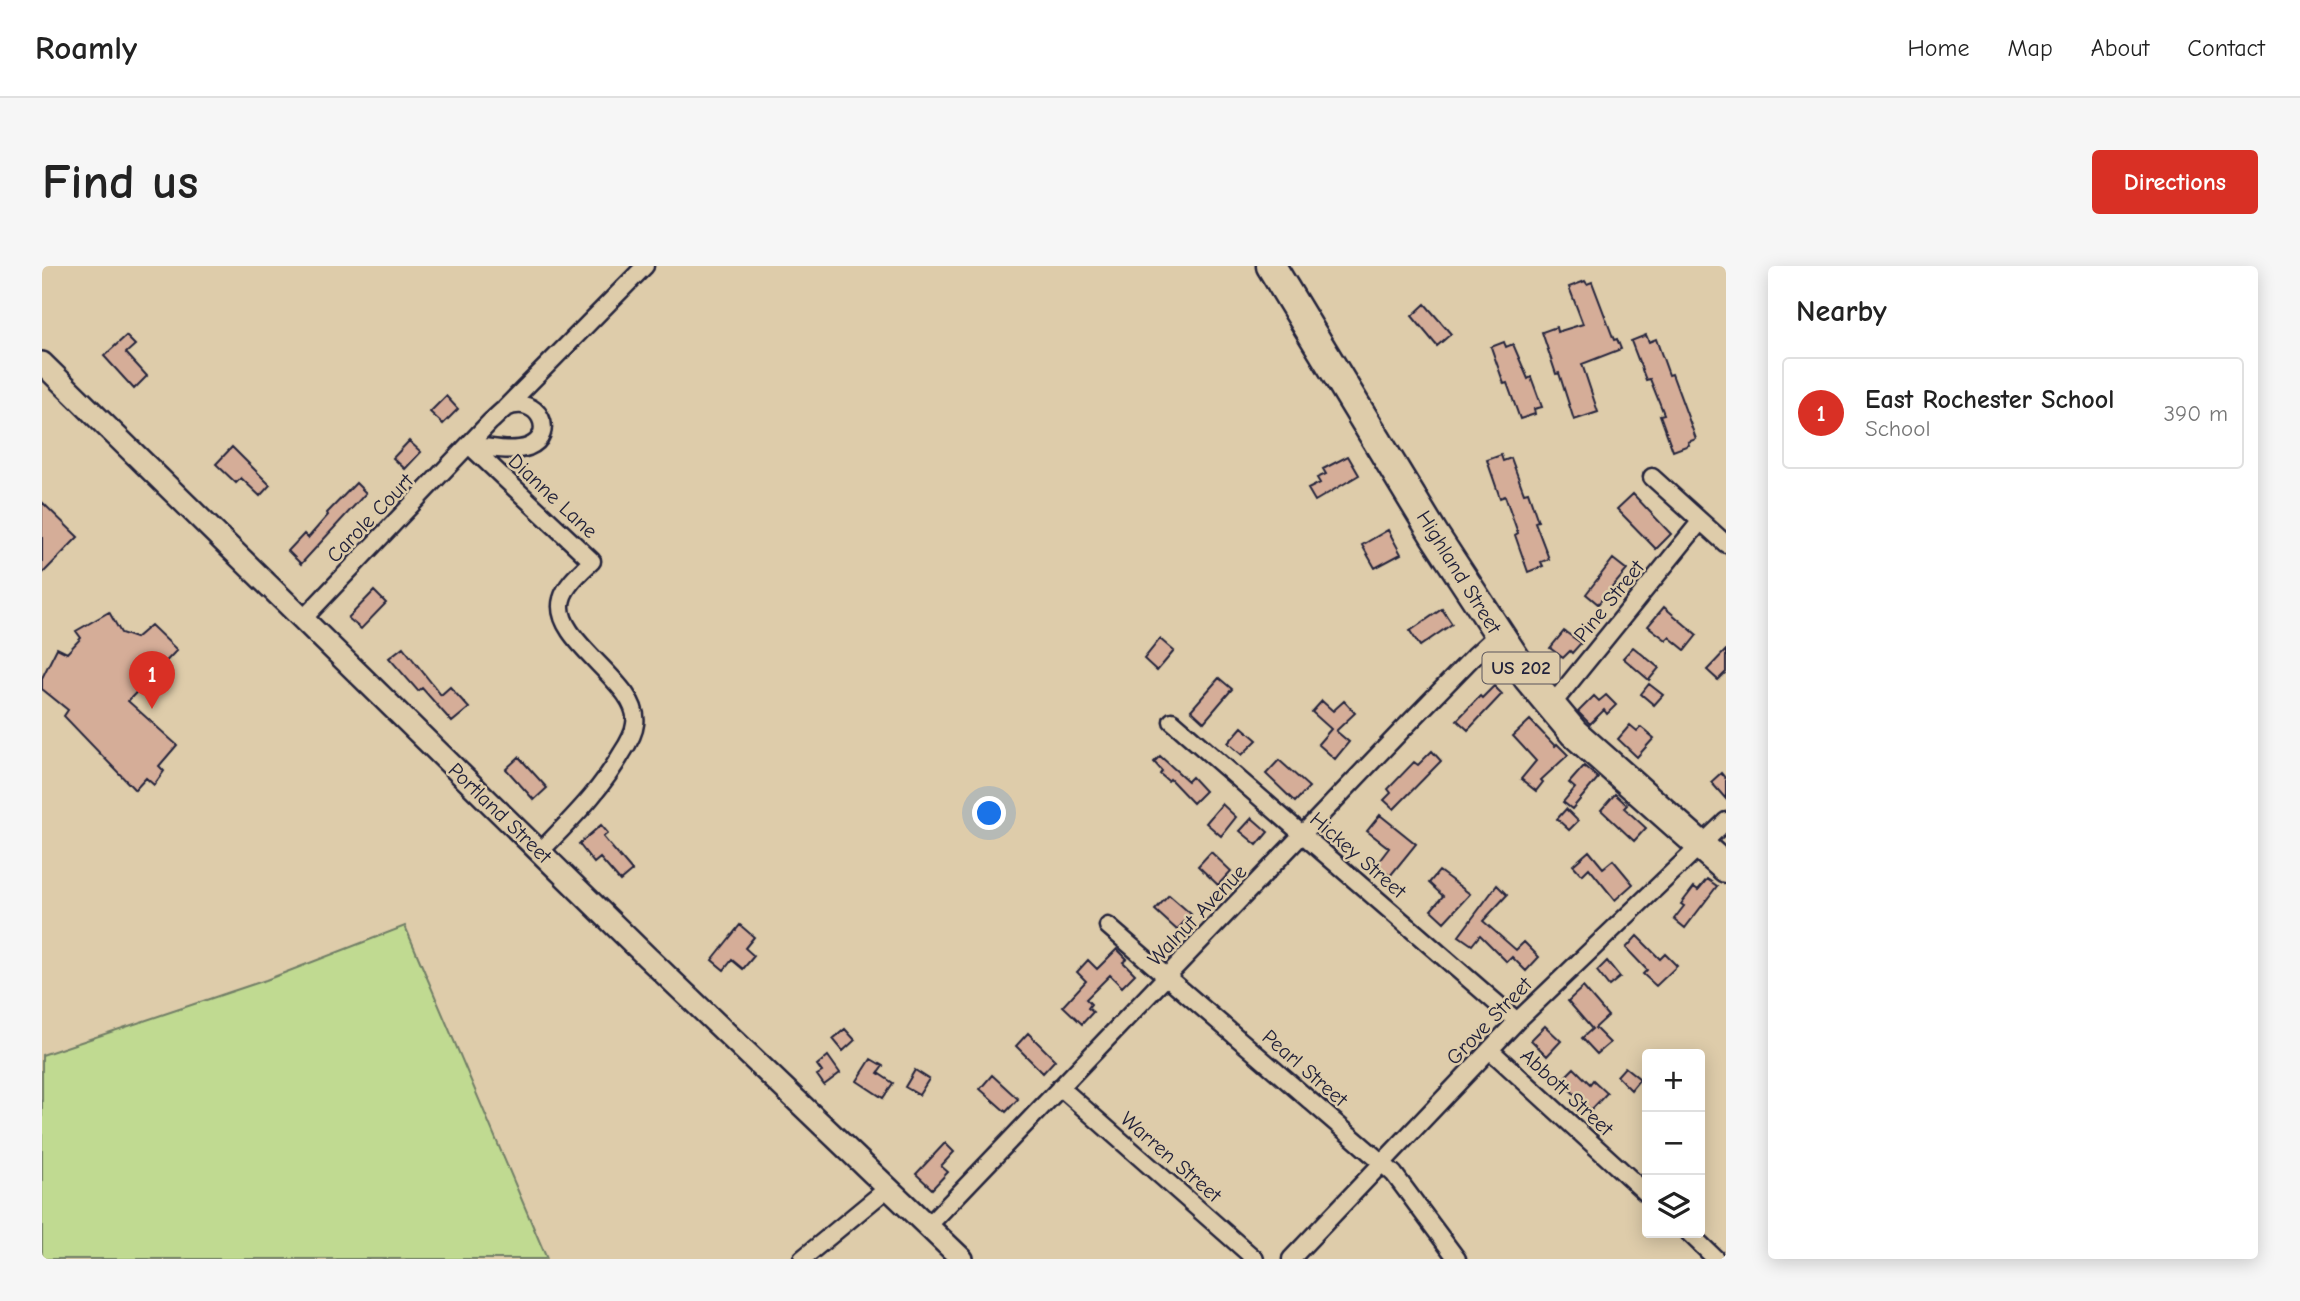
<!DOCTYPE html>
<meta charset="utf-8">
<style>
body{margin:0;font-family:"Comic Neue",sans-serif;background:#f6f6f6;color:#222}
.controls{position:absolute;right:21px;bottom:21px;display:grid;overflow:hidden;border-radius:7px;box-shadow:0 4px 18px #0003}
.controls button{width:63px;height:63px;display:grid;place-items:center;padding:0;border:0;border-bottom:2px solid #e0e0e0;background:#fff;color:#222;font:35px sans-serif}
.you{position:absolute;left:948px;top:548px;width:24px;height:24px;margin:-18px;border:5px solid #fff;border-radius:50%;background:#1a73e8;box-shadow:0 0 0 10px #1a73e833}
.badge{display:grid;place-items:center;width:46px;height:46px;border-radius:50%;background:#d93025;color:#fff;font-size:23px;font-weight:700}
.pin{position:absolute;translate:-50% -58px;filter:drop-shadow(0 2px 4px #0008)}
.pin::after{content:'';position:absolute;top:37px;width:24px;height:21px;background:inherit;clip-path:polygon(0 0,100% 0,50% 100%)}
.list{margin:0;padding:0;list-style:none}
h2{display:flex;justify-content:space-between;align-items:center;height:91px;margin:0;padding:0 28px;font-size:30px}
h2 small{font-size:23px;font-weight:400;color:#767676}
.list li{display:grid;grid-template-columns:46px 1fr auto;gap:21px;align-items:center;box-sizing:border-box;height:112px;margin:0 14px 14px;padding:0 14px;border:2px solid #e0e0e0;border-radius:7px}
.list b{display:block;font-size:26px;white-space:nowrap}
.list p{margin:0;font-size:23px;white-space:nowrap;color:#767676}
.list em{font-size:23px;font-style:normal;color:#767676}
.icon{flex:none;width:38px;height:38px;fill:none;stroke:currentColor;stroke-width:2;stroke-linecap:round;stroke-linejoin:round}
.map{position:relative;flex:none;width:1684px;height:993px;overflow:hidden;border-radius:7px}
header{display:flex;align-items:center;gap:42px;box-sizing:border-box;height:98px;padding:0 35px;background:#fff;border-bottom:2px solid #e0e0e0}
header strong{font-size:33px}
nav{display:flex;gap:38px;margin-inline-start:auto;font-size:24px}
.intro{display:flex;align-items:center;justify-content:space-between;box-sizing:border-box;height:168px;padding:0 42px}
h1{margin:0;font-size:49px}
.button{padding:18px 32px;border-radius:7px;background:#d93025;color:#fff;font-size:24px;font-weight:700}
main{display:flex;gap:42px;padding:0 42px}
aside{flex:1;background:#fff;border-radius:7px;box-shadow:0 4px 18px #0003}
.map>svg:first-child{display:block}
.green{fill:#c0da91;stroke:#717e66;stroke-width:2}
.building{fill:#d5ad98;stroke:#22223b;stroke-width:2}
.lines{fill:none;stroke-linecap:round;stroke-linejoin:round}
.street-casing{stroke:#22223b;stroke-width:21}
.secondary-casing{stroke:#22223b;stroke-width:26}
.highway-casing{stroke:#22223b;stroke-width:33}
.street{stroke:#deccaa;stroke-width:16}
.secondary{stroke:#deccaa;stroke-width:21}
.highway{stroke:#deccaa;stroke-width:28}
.labels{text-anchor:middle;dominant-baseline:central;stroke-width:5;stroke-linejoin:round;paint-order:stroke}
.shield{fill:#deccaa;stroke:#5a555c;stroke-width:2}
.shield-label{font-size:19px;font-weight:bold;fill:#22223b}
.street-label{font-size:21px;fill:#22223b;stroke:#deccaa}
</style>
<header>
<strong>Roamly</strong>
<nav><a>Home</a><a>Map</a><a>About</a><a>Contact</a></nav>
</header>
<div class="intro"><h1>Find us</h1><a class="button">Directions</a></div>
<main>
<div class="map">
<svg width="1684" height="993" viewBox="0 0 1684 993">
<rect width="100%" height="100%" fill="#deccaa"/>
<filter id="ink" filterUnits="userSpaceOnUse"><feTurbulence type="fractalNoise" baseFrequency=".0143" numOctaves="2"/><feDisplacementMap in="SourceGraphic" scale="14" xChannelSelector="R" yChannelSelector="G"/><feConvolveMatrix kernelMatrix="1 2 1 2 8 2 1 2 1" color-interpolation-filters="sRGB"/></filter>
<g filter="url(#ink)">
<path class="green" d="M363 660 505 993H0V789L224 714Z"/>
<path class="building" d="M1543 15 1545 18 1550 16 1572 74 1575 73 1579 83 1540 98 1556 146 1532 154 1517 107 1514 108 1500 66 1514 61 1515 66 1541 58 1527 21Z
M1383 38 1409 68 1395 80 1370 50Z
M1604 69 1607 76 1614 73 1627 109 1630 108 1654 173 1646 176 1647 179 1631 185 1618 149 1622 148 1608 113 1604 114 1589 75Z
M84 70 93 79 84 87 105 110 92 123 62 90Z
M1462 76 1464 81 1471 78 1486 113 1489 111 1500 141 1492 143 1493 148 1478 153 1465 117 1462 118 1449 81Z
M404 130 416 143 401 158 388 146Z
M367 175 379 186 363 203 351 192Z
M190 181 228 219 218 230 199 212 194 217 174 198Z
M1459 189 1461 195 1469 192 1482 227 1486 226 1496 255 1493 256 1507 293 1499 296 1501 300 1486 306 1473 269 1476 267 1463 230 1458 232 1445 194Z
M1306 190 1317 209 1273 235 1266 223 1278 217 1275 212 1284 208 1281 203Z
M314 217 324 227 259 298 246 285 262 268 266 272 286 249 285 247Z
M1591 228 1629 268 1614 283 1575 243Z
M0 236 36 271 0 308Z
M1346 264 1359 288 1333 302 1320 279Z
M1571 293 1585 304 1556 338 1544 328Z
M332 325 344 337 319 363 306 352Z
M1622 341 1655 369 1643 384 1627 371 1624 374 1606 360Z
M1400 343 1410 358 1378 380 1368 365Z
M67 346 79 367 94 372 109 359 135 384 86 435 135 479 117 500 122 505 112 519 104 512 93 524 22 450 26 444 0 423V412L15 382 25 387 39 372 34 365Z
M1522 365 1539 377 1530 387 1528 385 1521 392 1508 382Z
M1118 373 1132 385 1115 405 1102 393Z
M361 381 399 429 408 421 427 442 410 456 380 422 376 425 347 392Z
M1591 381 1617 402 1607 414 1581 392Z
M1684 384V406L1676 414 1665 404Z
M1177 412 1190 423 1162 456 1149 444Z
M1607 418 1621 429 1612 439 1599 428Z
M1452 420 1460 428 1426 464 1415 454 1438 430 1440 432Z
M1564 429 1574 439 1565 448 1562 444 1548 458 1536 446 1552 430 1557 435Z
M1280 435 1291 445 1302 435 1313 447 1294 465 1307 476 1293 493 1276 478 1289 463 1270 446Z
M1488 454 1513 480 1515 478 1526 489 1499 514 1501 516 1494 525 1479 513 1494 495 1471 470Z
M1588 459 1595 465 1599 461 1612 472 1595 491 1576 473Z
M1200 461 1215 474 1200 489 1186 477Z
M1390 485 1399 495 1352 543 1342 534 1349 527 1346 523 1372 496 1376 499Z
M1118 490 1146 515 1150 511 1163 525 1151 537 1128 513 1126 515 1118 508 1120 505 1112 496Z
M477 491 505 522 492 534 464 503Z
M1237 494 1267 521 1253 536 1224 508Z
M1542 500 1556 512 1530 543 1521 536 1533 522 1527 517Z
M1679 507 1684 513V533L1669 516Z
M1573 528 1585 539 1582 542 1604 562 1592 575 1559 544Z
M1180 538 1194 551 1179 570 1164 557Z
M1524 543 1536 555 1527 564 1515 553Z
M1338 549 1374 578 1348 610 1334 599 1347 582 1325 565Z
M1210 552 1226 566 1215 579 1198 565Z
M559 559 566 567 561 571 590 605 578 615 558 592 552 597 537 578Z
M1547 585 1561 602 1571 594 1591 618 1573 634 1547 602 1540 609 1531 599Z
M1169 586 1189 605 1176 619 1156 600Z
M1397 605 1428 628 1402 656 1389 644 1401 630 1387 617Z
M1665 613 1675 620 1643 662 1632 653 1642 640 1639 638 1652 621 1656 624Z
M1455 619 1465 629 1441 655 1474 684 1482 676 1497 691 1484 705 1470 691 1465 696 1438 669 1430 679 1417 670Z
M1127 629 1149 648 1135 664 1113 644Z
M698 659 712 671 703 682 712 690 701 703 690 694 682 704 670 694Z
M1595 670 1618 693 1623 688 1635 700 1614 720 1601 708 1605 704 1584 682Z
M1075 683 1085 693 1081 696 1093 708 1080 721 1068 709 1044 733 1049 738 1046 742 1051 746 1040 758 1021 740 1044 715 1035 706 1046 694 1055 703Z
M1565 695 1578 711 1567 720 1555 705Z
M1541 721 1566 750 1553 762 1568 777 1555 788 1540 772 1550 763 1526 735Z
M1503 760 1519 775 1505 790 1489 774Z
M803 763 813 774 801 785 791 773Z
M986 767 1013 794 1001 807 974 780Z
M786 790 798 807 782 819 775 809 780 806 775 799Z
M829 793 841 800 836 807 851 817 841 832 815 815Z
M1583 801 1598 813 1589 824 1575 810Z
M1532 802 1548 818 1551 814 1565 827 1549 844 1519 815Z
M873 804 887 813 877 829 863 821Z
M950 809 976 833 964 846 938 823Z
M903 877 912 886 899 900 906 906 890 923 874 908Z"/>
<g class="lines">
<g class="street-casing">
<path id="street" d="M463 142 603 0
M427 179 550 295C540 305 524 318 520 333 508 374 600 418 593 458 592 468 586 478 580 487 557 527 530 552 498 586
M1610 211 1684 278
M260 354 448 156C453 152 459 145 464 142 496 127 516 169 486 181 469 187 445 181 427 179
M1508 441 1658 256
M1130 455 1475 755
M1066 660 1339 896 1352 908 1415 993
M1448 784 1605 928
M1018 821 1213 993
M886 960 1361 463 1432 390 1456 368
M1647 967 1674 993
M760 993 846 922
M1249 993 1475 755 1684 555"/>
</g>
<g class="secondary-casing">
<path id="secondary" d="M0 97 604 690 920 993"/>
</g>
<g class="highway-casing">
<path id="highway" d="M1229 0 1393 270 1486 412 1532 467 1684 602"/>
</g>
<use href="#street" class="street"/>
<use href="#secondary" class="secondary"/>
<use href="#highway" class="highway"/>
</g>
</g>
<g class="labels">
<rect class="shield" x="1440.5" y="386.5" width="77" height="31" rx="5"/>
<g class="shield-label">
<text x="1479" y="402">US 202</text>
</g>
<g class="street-label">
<text transform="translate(511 230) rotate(43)">Dianne Lane</text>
<text transform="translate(328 252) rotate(-46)">Carole Court</text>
<text transform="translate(1417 306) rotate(58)">Highland Street</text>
<text transform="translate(1567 335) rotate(-51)">Pine Street</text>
<text transform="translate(458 547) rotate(44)">Portland Street</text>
<text transform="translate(1316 589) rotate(41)">Hickey Street</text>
<text transform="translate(1155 649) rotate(-46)">Walnut Avenue</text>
<text transform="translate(1447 755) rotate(-46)">Grove Street</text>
<text transform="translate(1263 802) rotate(41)">Pearl Street</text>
<text transform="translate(1525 826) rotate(43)">Abbott Street</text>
<text transform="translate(1129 891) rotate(41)">Warren Street</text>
</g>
</g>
</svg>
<div class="controls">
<button>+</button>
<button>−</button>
<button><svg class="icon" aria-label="layers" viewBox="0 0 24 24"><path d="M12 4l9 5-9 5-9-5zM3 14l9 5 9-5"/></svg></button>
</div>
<div class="you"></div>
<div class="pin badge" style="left:110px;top:443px">1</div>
</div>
<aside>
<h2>Nearby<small></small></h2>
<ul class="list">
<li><span class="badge">1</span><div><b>East Rochester School</b><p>School</p></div><em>390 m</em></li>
</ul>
</aside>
</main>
